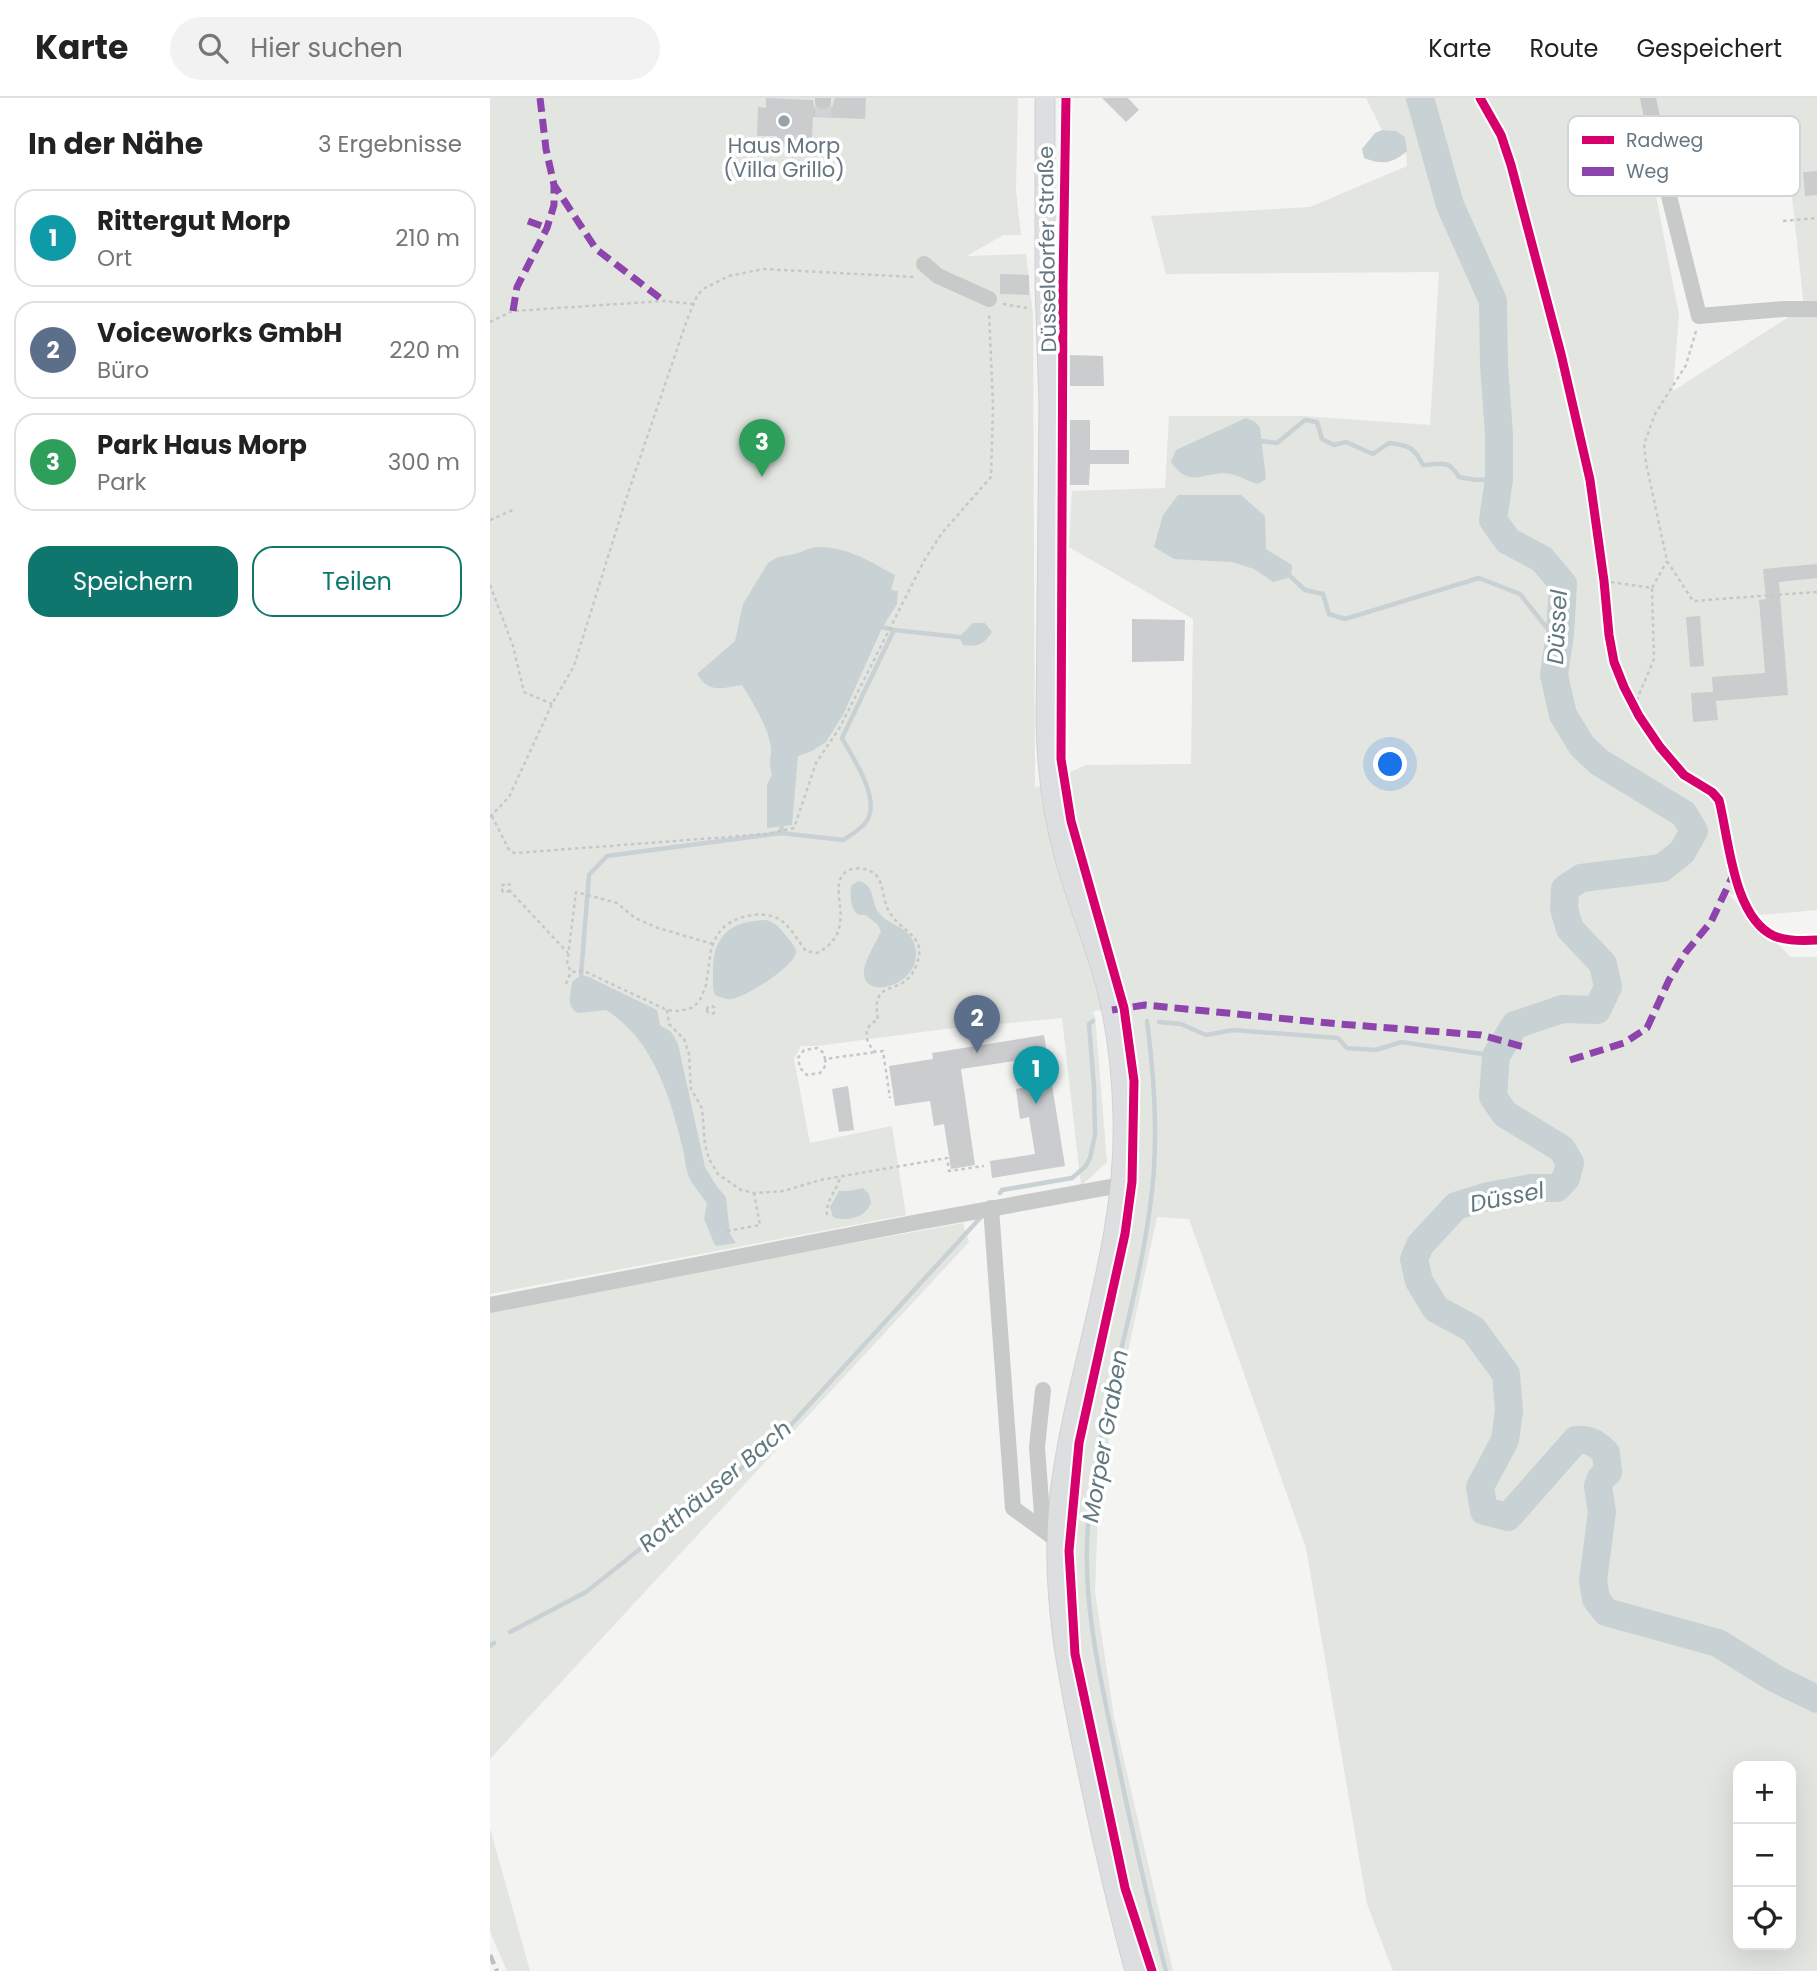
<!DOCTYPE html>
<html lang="de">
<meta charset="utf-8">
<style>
body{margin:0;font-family:Poppins,sans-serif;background:#f2f2f2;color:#222}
.controls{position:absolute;right:21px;bottom:21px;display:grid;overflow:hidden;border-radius:14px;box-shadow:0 7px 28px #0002}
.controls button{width:63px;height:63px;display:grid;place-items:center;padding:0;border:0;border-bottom:2px solid #e0e0e0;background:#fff;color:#222;font:35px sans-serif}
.you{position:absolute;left:901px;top:667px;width:24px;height:24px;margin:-18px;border:5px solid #fff;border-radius:50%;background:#1a73e8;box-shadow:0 0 0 10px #1a73e833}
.badge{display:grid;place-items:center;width:46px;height:46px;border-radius:50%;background:#0f766e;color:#fff;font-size:23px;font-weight:700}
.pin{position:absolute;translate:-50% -58px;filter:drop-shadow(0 2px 4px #0008)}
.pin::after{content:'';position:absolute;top:37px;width:24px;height:21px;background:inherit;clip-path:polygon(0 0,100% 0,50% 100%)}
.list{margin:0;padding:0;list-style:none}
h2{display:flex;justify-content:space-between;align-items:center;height:91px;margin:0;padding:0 28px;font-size:30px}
h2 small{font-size:23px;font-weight:400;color:#767676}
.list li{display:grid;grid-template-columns:46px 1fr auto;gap:21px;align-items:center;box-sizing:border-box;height:98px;margin:0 14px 14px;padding:0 14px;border:2px solid #e0e0e0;border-radius:21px}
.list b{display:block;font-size:26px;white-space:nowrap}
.list p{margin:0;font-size:23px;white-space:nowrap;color:#767676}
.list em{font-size:23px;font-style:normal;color:#767676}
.actions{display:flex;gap:14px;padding:21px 28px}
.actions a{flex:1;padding:16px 0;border:2px solid #0f766e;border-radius:21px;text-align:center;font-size:24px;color:#0f766e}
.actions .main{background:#0f766e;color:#fff}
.icon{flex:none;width:38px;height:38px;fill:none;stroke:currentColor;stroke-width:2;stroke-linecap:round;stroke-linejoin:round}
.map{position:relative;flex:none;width:1327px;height:1873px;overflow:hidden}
header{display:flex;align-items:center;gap:42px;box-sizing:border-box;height:98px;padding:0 35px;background:#fff;border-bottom:2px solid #e0e0e0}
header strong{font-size:33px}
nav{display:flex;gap:38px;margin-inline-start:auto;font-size:24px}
.search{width:490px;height:63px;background:#f2f2f2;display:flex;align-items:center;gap:18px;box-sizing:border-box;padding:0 24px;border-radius:38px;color:#767676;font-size:26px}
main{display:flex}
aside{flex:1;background:#fff}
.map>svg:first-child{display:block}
.green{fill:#e3e6e0;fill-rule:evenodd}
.water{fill:#c8d1d4}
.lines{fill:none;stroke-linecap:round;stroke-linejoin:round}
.stream{stroke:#c8d1d4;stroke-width:4.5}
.river{stroke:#c8d1d4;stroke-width:28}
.building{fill:#cbcccd}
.minor-tunnel{stroke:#d0d4d6;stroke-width:16;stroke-dasharray:16 8;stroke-linecap:butt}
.major-casing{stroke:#d1d1d1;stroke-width:21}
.path{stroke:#c6c7c8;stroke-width:2.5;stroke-dasharray:3.5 3.5;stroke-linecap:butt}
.minor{stroke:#c8caca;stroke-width:16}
.major{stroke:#dddedf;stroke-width:19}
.rail{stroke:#bebfc0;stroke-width:4.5;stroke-dasharray:10 5;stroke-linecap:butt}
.quiet{stroke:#8e44ad;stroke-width:7;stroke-dasharray:14 7;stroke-linecap:butt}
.cycleway-casing{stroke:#fff;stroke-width:13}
.cycleway{stroke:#d6006c;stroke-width:9}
.poi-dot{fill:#97a2a9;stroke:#fff;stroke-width:2.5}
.labels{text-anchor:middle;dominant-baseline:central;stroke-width:7;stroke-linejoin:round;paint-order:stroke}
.poi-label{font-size:21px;fill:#657681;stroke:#fff}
.street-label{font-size:21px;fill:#657681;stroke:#fff}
.water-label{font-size:23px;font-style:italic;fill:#61787f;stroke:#fff}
.key{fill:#fff;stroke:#d1d6d9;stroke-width:2}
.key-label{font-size:19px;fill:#657681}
</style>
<header>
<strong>Karte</strong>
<div class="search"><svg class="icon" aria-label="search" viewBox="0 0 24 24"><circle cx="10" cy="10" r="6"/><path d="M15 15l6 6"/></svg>Hier suchen</div>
<nav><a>Karte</a><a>Route</a><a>Gespeichert</a></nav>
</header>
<main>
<aside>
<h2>In der Nähe<small>3 Ergebnisse</small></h2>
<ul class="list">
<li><span class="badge" style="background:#0f9aa8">1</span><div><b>Rittergut Morp</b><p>Ort</p></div><em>210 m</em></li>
<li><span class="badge" style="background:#5c6f8a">2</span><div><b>Voiceworks GmbH</b><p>Büro</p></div><em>220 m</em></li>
<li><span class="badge" style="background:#2e9e5b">3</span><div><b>Park Haus Morp</b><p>Park</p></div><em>300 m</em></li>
</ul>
<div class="actions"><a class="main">Speichern</a><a>Teilen</a></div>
</aside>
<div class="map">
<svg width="1327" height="1873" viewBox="0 0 1327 1873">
<rect width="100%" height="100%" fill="#f4f4f3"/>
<path class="green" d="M0 0H528L526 93 531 137H513L477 158 536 156 543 216 545 690 596 667 701 666 703 521 579 449 582 393 675 390 679 318H814L940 327 949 174 676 176 661 118 820 109 917 68 915 39 906 33 892 32 876 0H1327V812L1270 817 1227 785 1301 859H1327V1873H903L877 1806 816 1450 699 1121 667 1119 609 1388 605 1494 624 1619 683 1873H659L632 1790 597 1625 579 1499 582 1385 640 1117 642 918 606 912 603 915 605 918 617 1064 591 1088 572 920 455 931 327 948H311L304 961 320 1045 402 1028 416 1117 0 1196ZM1295 36 1314 209 1183 293 1189 217 1158 56ZM1248 1668H1301V1847H1248Z
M473 1125 479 1144 0 1661V1211Z
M0 1730 40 1873H17L0 1834Z"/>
<path class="water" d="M892 32 906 33 915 39 917 53C903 66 891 67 874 60L872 51 885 35Z
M756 320 765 324 770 329 776 381 768 386C759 384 751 378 741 376 716 371 701 393 681 364L686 352Z
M688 397H751L775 418 776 451 802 467 801 479 783 484 764 471 742 464 684 461 664 449 673 417Z
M324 449C356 448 377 462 405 477L401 492 408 493 407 506 392 530 353 617 336 644 322 653 308 658 302 727 277 730V687L282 676C279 667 280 663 281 654 282 635 262 603 252 587 232 590 219 596 207 576L245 543 253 506 278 465 288 459 305 456Z
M483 525H495L502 534C494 547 487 549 473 547L469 539Z
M368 783C386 786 380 805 390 816 399 828 416 827 423 843 442 887 364 909 375 867 379 856 386 844 391 833L388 827 376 817H369C360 812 360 797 361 788Z
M276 822C286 825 291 831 297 839 300 843 305 848 306 853 307 867 255 900 241 901 236 902 230 899 225 897 222 889 223 884 223 876 222 839 239 823 276 822Z
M91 877 99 879 167 912 170 927 181 934 188 946 215 1069 227 1089 236 1099 240 1136 246 1145 226 1148 224 1145 214 1121 217 1106C211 1095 200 1086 197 1073 195 1066 195 1059 193 1052 181 1000 163 941 116 912L88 915C75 908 81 896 82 884Z
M373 1090 379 1096 381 1105C375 1120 357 1124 343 1119L340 1109 349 1093H359Z"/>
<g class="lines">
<path class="stream" d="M771 343 787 345 815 322 827 324 832 341 844 347 856 344 883 356 899 345C918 347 924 349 933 367 952 366 958 361 969 379L986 382 1009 381
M801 479 815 492 833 496 839 516 855 521 989 480 1030 496 1057 530 1070 536
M392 529 404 532
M291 735 353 742C361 737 370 732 376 724 392 702 363 660 352 640L404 532 469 539
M91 877 99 777 117 758 291 735 292 728
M657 923C665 983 669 1048 660 1109 646 1215 608 1318 598 1426 592 1498 608 1570 623 1641 639 1719 656 1796 676 1873
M669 924 691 926 716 937 743 932 848 940 857 950 886 952 911 944 1006 958
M510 1095 512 1092 582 1080 595 1069 600 1060 605 1037 604 989 599 926 603 923
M20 1534 96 1494 287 1342 491 1119
M0 1548 4 1545"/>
<path class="river" d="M930 0 960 107 1003 203 1004 267 1009 336V381L1003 422 1018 443 1052 461 1073 486 1070 536 1064 577 1073 617 1092 648 1109 664 1194 716 1204 733 1192 754 1172 770 1091 780 1075 791 1074 811 1080 831 1113 866 1118 889 1107 912 1072 911 1025 927 1006 958 1003 999 1015 1016 1072 1051 1080 1065 1076 1080 1067 1090H1041L999 1098 966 1108 930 1147 924 1161 929 1183 946 1211 983 1231 1016 1276 1019 1313 1015 1342 990 1389 994 1413 1018 1419 1086 1342C1100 1341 1106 1345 1116 1355L1118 1374 1111 1380 1108 1388 1112 1414 1103 1483 1106 1501 1116 1514 1228 1545 1286 1581 1327 1601"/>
</g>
<path class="building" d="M276 0 323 2 324 9 332 13 342 9 345 0H376L375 21 323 19 322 40H307V48L291 47V41H287V38H267L268 9 276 10Z
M612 0H638L649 12 636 24Z
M1327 73V97L1315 98 1313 74Z
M510 176 539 177V197L510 196Z
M580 257 613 258 614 288H580Z
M580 322H600V352H639V366H600L599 387H580Z
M1327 466V480L1289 484 1298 597 1226 603 1228 622 1203 624 1201 595 1223 594 1222 579 1275 575 1269 502 1276 501 1273 471Z
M1210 518 1214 568 1200 569 1196 519Z
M642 521 695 522 694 563 642 564Z
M554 937 575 1068 502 1080 500 1063 545 1056 539 1019 530 1021 526 991 535 989 531 962 471 971 485 1067 461 1071 454 1026 444 1028 440 1003 405 1008 399 968 443 961 442 955Z
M358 988 364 1032 349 1034 342 991Z"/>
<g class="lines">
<path class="minor-tunnel" d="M333 3 334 20"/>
<g class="major-casing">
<path id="major" d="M555 0V187L559 306 556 624C557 669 562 713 574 757 586 802 605 845 617 891 627 932 632 975 633 1017 637 1148 586 1268 570 1395 559 1492 578 1580 598 1674 612 1741 627 1807 645 1873"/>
</g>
<path class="path" d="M990 0 1011 37 1021 67 1071 256 1100 382 1114 483 1119 537 1124 564 1134 589 1149 618 1170 649 1194 677 1222 694 1229 702C1239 741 1243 819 1284 838 1297 843 1313 843 1327 842
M1293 123 1327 120
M513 206 537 210
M0 224 23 213 174 203 203 206
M1206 233 1196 267 1165 316 1154 346 1156 365 1177 463 1203 503 1327 494
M0 422 25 411
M1114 483 1162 490 1177 463
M0 487 23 548 34 594 62 606
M1144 609 1164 561 1162 490
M2 718 18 750 21 754 26 755 277 736 304 730 326 665 350 629 435 461 452 435 501 379 503 307 499 214
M0 719 19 699 62 606 84 568 136 401 197 222 207 198 213 191 239 178 273 171 424 179
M20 793 13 794 11 788 17 785 20 787V793L78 855
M223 846 168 830 145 820 127 805 86 794 77 866 81 874 94 873 177 912 190 913 204 909 211 900 216 887 221 851C223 846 225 840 228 836 239 818 275 810 292 823 302 831 308 843 316 853L327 855C374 831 331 786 359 772 363 770 370 770 375 771 397 777 390 800 400 815 411 834 439 838 426 868 413 902 380 876 388 922 372 928 374 944 386 954L393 953 400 1000
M76 886 81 874
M217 912a4 4 0 1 1 8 0a4 4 0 1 1-8 0Z
M177 912 179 926 194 941 199 956 201 991 212 1010 215 1047 219 1061 228 1076 251 1092 264 1095 294 1093 330 1082 457 1060 459 1073 494 1068
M335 961 336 967 330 975 317 977 310 970 308 960 314 952 327 950 334 955 335 961 386 954
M337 1117C335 1103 347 1093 350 1079
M237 1133 270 1127 264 1095"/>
<path class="minor" d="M333 0V3
M1158 0 1172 70 1209 218 1294 211H1327
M434 166 448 178 499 201
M501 1110 523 1410 567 1442
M0 1207 423 1125 631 1087
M553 1430 547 1349 553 1292"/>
<use href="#major" class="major"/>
<path class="rail" d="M0 1857 7 1873"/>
<path class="quiet" d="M50 0 56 51 64 87 106 151 174 203
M38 123 57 130
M23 213 27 189 57 130 64 107V87
M622 912 655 907 849 926 991 937 1038 950
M1080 962 1134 945 1157 930 1179 882 1196 854 1221 824 1245 773"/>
<g class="cycleway-casing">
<path id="cycleway" d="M576 0 573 187 571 661 581 723 634 910 644 983 642 1084 635 1136 589 1345 579 1453 585 1556 635 1790 662 1873
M990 0 1011 37 1021 67 1071 256 1100 382 1114 483 1119 537 1124 564 1134 589 1149 618 1170 649 1194 677 1222 694 1229 702C1239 741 1243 819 1284 838 1297 843 1313 843 1327 842"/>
</g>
<use href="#cycleway" class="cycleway"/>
</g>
<circle class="poi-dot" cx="294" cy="23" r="7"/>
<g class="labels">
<g class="poi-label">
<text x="294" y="47">Haus Morp<tspan x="294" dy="24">(Villa Grillo)</tspan></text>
</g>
<g class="street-label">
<text transform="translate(557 151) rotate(-91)">Düsseldorfer Straße</text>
</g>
<g class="water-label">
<text transform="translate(1067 529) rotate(-87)">Düssel</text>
<text transform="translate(1017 1099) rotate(-11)">Düssel</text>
<text transform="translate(615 1338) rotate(-80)">Morper Graben</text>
<text transform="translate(225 1388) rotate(-40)">Rotthäuser Bach</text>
</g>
</g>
<rect x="1078" y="18" width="232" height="80" rx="10" class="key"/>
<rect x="1092" y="38" width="32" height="8" fill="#d6006c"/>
<rect x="1092" y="69" width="32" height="9" fill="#8e44ad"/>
<g class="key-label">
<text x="1136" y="49">Radweg</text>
<text x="1136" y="80">Weg</text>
</g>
</svg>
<div class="controls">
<button>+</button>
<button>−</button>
<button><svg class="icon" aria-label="locate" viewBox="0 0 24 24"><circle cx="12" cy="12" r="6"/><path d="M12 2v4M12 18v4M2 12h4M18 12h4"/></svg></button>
</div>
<div class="you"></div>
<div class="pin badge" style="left:546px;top:1006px;background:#0f9aa8">1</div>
<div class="pin badge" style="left:487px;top:955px;background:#5c6f8a">2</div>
<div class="pin badge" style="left:272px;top:379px;background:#2e9e5b">3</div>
</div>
</main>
